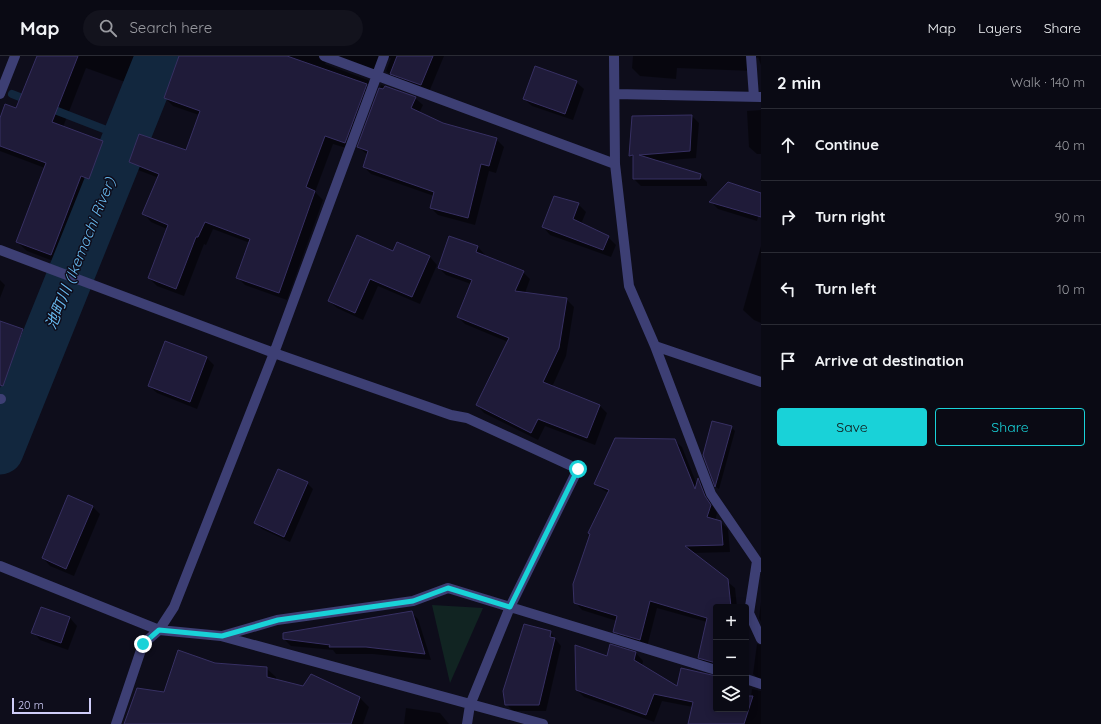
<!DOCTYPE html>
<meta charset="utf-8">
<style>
body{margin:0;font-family:Quicksand,"Noto Sans JP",sans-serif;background:#13131d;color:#f1f3f6}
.controls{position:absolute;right:12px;bottom:12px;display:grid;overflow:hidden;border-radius:4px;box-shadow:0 2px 10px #0003}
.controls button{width:36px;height:36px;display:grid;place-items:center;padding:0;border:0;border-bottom:1px solid #2a2b34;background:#0a0a14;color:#f1f3f6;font:20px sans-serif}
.scale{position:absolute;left:12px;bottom:10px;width:79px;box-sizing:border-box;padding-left:4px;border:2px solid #cfcdf9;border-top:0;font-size:11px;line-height:14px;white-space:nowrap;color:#cfcdf9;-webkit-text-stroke:3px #0e0d1b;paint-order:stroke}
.stop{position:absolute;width:12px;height:12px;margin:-9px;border:3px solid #19d2d8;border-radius:50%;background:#fff}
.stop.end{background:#19d2d8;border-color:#fff;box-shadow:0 1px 4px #0008}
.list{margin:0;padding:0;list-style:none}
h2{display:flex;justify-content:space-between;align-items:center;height:52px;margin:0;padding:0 16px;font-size:17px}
h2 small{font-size:13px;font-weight:400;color:#999aa0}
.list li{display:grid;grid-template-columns:26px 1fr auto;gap:12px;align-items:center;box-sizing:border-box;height:72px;padding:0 16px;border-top:1px solid #2a2b34}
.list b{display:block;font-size:15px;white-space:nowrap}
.list em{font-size:13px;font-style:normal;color:#999aa0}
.actions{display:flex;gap:8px;padding:12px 16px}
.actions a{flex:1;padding:9px 0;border:1px solid #19d2d8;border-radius:4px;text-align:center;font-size:14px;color:#19d2d8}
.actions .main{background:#19d2d8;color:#111}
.icon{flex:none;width:22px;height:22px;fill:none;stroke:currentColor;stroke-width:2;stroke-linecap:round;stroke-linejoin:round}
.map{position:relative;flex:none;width:761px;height:668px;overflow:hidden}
header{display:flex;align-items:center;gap:24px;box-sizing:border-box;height:56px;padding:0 20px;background:#0a0a14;border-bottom:1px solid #2a2b34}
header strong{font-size:19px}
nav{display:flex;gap:22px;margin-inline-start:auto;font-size:14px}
.search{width:280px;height:36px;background:#13131d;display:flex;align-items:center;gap:10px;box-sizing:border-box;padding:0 14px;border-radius:22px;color:#999aa0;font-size:15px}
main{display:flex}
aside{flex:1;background:#0a0a14}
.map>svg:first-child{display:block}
.green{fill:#112422}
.shadow{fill:#0007}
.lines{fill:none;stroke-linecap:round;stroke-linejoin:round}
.stream{stroke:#12273e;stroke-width:8}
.river{stroke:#12273e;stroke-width:47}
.building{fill:#1f1b39;stroke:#373063}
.minor{stroke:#3d3f74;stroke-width:10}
.route{stroke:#19d2d8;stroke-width:5}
.labels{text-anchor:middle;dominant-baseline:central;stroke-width:3;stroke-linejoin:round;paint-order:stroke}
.water-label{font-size:15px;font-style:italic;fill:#67b8ed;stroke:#0e0d1b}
</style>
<header>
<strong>Map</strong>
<div class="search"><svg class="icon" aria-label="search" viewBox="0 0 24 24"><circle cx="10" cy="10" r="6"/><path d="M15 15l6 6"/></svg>Search here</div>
<nav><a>Map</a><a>Layers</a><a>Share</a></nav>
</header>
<main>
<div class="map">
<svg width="761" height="668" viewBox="0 0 761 668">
<rect width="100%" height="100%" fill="#0e0d1b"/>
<path class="green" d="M432 549 483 552 450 627Z"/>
<path class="shadow" d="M38 0H147L136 30 86 12 63 71 102 86 112 95 98 132 90 129 61 208 27 195 17 186 45 112 0 95V65L17 54Z
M180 0H444L429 36 394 23 386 15 391 2 387 3 381 18 326 5 325 8 368 24 376 32 353 94 333 88 315 136 323 144 287 244 245 229 237 221 250 187 213 173 206 189 204 188 184 240 157 230 149 222 167 173 151 166 144 158 159 122 138 114 130 106 186 95 199 59 173 50 165 42Z
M633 0H761V9L758 1 752 5V15L677 12 676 23 640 20 632 12Z
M576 26 584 33 573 64 532 50 524 43Z
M381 29 415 42 423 49 419 57 443 68 496 83 504 91 496 117 489 115 475 169 438 159 431 152 434 140 371 118 364 111 368 99 358 91Z
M761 54V98H757L749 91 747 55Z
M692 60 699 67 696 102 656 105 700 119 707 126V130H641L634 123V103L630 99 632 61Z
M761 142V150L757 165 718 153 711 146Z
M578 148 586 156 581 168 608 181 616 189 611 201 550 179 543 171Z
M398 187 430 201 437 209 420 248 378 230 363 264 337 252 329 245 394 197Z
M761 190V267L754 264 743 254Z
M478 191 485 199 484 200 523 216 530 223 525 237 566 243 574 251 566 300 552 331 600 350 607 357 595 389 545 370 538 384 484 357 477 349 508 286 465 268 458 261 471 228 446 219 439 212Z
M0 224 5 229 0 242Z
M0 266 22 274 31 283 22 308 6 302 0 320Z
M207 302 214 309 197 353 157 337 149 330Z
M731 371 735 375 719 433 716 431 704 399Z
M674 384 682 391 697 429 698 424 705 430 712 449 717 457 715 465 720 466 728 473 730 496 692 497 735 532 737 551H716V612L706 609 699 601 707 566 657 552 647 591 622 583 614 575 617 565 582 554 575 546 608 437 595 428Z
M307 427 313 433 290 486 262 473 256 467Z
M92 450 100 458 74 520 50 510 43 502Z
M761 546V566L759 562Z
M42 552 70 562 77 570 68 594 40 584 33 576Z
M411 556 418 563 431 604 373 598H336L333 594 291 590 284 583Z
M550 576 561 590 546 655H513L506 648Z
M757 588 761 589V625L753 618Z
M611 590 636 597 643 605 642 610 677 631 716 621V653H746V627L748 641H751L752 633 761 635V668H689L693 651 662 645 654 666 584 641 577 634 608 601Z
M214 608 266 612 276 621V624L360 642 369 651 363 668H126L164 637Z
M406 652 440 657 449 668H404Z"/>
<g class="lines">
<path class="stream" d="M12 38 30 45
M47 51 127 82"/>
<path class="river" d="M0 395C52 263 107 132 159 0"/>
</g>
<path class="building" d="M37 0H78L52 66 103 85 89 123 81 120 51 199 16 186 46 107 0 90V62L5 48 16 52Z
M179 0H287L367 28 345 87 325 80 306 131 315 135 279 237 236 222 250 183 205 166 198 181H196L176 233 148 222 168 169 142 158 159 118 129 106 139 78 186 94 200 55 164 42Z
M397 0H433L421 29 390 18Z
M535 10 577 25 565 58 523 43Z
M385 30 416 41 411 52 443 67 497 82 489 110 481 108 468 162 430 152 434 136 363 111 368 95 357 91 379 32 383 33Z
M692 59 690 95 639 99 701 118 700 123H633V99L629 100 632 60Z
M728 126 761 137V161L709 146Z
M554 140 579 147 573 163 609 180 603 194 542 171Z
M357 179 393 195 397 186 430 200 412 241 370 223 355 257 328 245Z
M449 180 478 190 476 196 524 215 515 235 567 242 559 292 543 326 600 349 587 382 538 363 531 377 476 349 509 282 457 261 472 224 438 212Z
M0 265 23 273 3 330 0 329Z
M165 285 207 301 190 346 148 330Z
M712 365 732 370 715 431 703 399Z
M615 382 675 383 695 433 698 422 705 440 711 449 707 461 721 465 723 489 685 490 728 523 731 551H716V607L698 602 707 562 650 545 640 584 613 576 617 560 574 547 573 528 590 478 588 477 609 434 594 428Z
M278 413 308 426 284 481 254 467Z
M68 439 93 450 66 513 42 502Z
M41 551 70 561 61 587 31 577Z
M412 555 425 598 366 591H329L330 589 283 583V577Z
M524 568 551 575 550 581 555 582 539 649H505L503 635Z
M610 588 636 596 634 604 677 630 681 612 716 620V653H746V640H753L744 668H688L693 646 654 638 646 659 576 634 575 589 607 600Z
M178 594 215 607 267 611V621L303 630 311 618 360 641 351 668H124L137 632 164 636Z"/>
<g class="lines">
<path class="minor" d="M324 0 615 108
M614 0 615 108 629 230 655 290 711 438 761 511
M751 0 754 41
M0 38 15 0
M615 38 761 41
M0 194 274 297 451 359 467 362 578 413 510 551 470 649 467 668
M655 290 761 326
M0 343H1
M757 505 749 557 761 583
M0 510 159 574 221 580 543 668
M222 580 277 564 413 545 448 532 716 614
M746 623 761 628
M116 668 143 588 159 574 174 551 274 297 384 0"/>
</g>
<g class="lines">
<path class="route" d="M143 588 159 574 222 580 278 564 413 545 448 532 510 551 578 413"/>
</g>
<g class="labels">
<g class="water-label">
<text transform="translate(80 197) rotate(-68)">池町川 (Ikemachi River)</text>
</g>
</g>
</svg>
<div class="controls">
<button>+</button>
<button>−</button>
<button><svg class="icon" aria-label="layers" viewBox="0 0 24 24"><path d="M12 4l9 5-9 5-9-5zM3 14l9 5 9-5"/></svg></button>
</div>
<div class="scale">20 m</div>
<div class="stop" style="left:578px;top:413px"></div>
<div class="stop end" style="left:143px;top:588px"></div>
</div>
<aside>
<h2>2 min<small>Walk · 140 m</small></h2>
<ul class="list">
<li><svg class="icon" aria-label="ahead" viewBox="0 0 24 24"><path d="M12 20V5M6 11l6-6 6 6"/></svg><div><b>Continue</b></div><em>40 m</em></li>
<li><svg class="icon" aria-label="right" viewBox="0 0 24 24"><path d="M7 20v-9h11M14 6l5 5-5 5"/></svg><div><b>Turn right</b></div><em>90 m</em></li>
<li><svg class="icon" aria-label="left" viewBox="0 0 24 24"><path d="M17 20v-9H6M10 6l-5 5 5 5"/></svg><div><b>Turn left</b></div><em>10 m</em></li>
<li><svg class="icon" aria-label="arrive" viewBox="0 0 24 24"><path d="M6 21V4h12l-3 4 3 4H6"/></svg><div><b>Arrive at destination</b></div></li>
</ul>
<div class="actions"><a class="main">Save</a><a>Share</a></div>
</aside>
</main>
